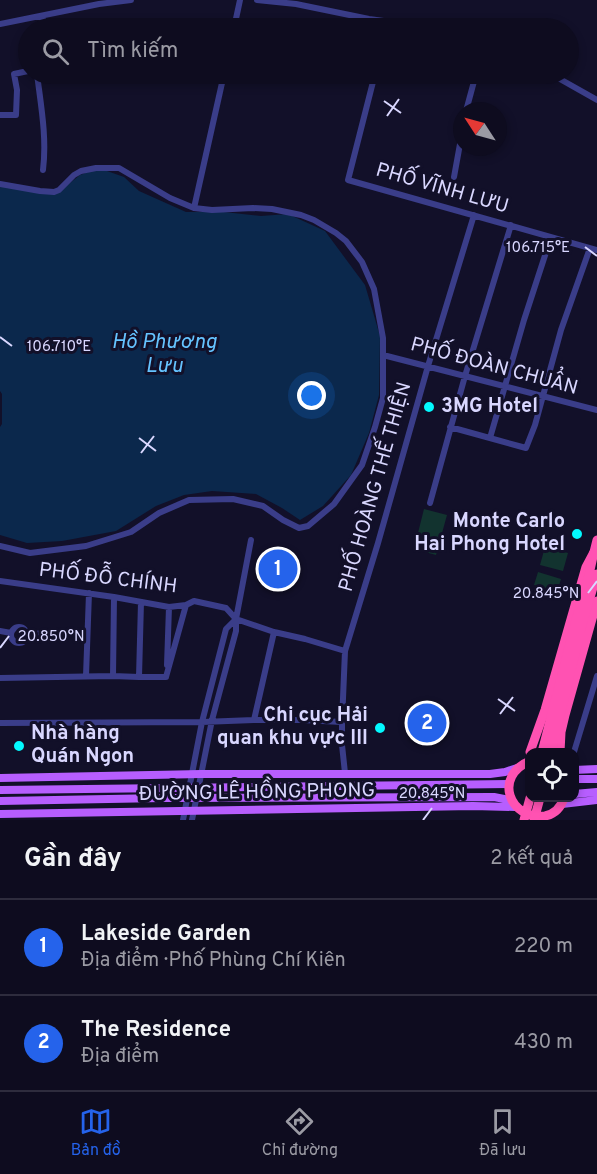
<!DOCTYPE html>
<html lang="vi">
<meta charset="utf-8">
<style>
body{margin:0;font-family:Overpass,sans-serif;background:#171528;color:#f1f3f6}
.controls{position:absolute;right:18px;bottom:18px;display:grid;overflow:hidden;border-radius:12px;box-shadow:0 3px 9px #0003}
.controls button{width:54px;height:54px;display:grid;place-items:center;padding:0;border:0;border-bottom:2px solid #2e2c3d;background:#0e0c1f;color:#f1f3f6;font:30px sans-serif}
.compass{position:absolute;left:453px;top:102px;width:54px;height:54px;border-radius:50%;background:#0e0c1f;box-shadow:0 3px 9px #0003;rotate:306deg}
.you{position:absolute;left:312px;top:396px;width:21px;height:21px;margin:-15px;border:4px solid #fff;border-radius:50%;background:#1a73e8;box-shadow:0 0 0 9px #1a73e833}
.badge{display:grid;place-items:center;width:39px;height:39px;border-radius:50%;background:#2563eb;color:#fff;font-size:20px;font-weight:700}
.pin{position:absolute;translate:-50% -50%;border:3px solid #fff;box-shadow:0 2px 6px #0006}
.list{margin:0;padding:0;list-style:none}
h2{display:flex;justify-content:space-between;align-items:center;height:78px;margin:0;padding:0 24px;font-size:26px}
h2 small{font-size:20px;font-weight:400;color:#9b9ba4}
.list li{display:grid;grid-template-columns:39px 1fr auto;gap:18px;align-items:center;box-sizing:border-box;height:96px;padding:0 24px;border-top:2px solid #2e2c3d}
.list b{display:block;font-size:22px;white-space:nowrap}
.list p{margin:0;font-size:20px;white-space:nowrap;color:#9b9ba4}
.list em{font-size:20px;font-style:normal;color:#9b9ba4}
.icon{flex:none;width:33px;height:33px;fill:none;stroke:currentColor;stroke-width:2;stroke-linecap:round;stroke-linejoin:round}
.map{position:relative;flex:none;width:597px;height:820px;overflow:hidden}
.search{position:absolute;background:#0e0c1f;box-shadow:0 3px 9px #0003;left:18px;right:18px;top:18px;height:66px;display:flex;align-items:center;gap:15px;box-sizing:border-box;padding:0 21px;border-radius:33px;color:#9b9ba4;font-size:22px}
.sheet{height:270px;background:#0e0c1f}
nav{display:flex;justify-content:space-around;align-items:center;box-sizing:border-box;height:84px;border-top:2px solid #2e2c3d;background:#0e0c1f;font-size:16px;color:#9b9ba4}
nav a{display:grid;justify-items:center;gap:3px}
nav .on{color:#2563eb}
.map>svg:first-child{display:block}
.green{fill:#12332f}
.water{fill:#0b284c}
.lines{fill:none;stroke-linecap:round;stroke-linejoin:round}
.minor{stroke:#3a3d89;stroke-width:6}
.major{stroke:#b75eff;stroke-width:8}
.highway{stroke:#ff52b2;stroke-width:9}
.highway-bridge{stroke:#ff52b2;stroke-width:9}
.ticks{fill:none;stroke:#d9d7ff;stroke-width:2}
.poi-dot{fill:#03f9ff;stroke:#121029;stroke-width:2}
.labels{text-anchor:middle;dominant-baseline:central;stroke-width:6;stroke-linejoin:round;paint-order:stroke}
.street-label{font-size:20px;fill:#d9d7ff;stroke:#121029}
.poi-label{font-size:20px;font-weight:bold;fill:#d9d7ff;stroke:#121029;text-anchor:start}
.water-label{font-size:21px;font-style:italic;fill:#65c3ff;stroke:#121029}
.ticks-label{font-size:15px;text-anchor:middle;fill:#d9d7ff;stroke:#121029;stroke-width:6;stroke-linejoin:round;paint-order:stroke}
</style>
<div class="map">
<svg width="597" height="820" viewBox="0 0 597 820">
<rect width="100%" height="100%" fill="#121029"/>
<path class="green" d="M424 509 447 515 436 555 414 549Z
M545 547 568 553 563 571 540 565Z
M538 572 561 579 557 592 534 585Z"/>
<path class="water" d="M94 170 107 171 124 177 139 191 186 212H224L261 216 288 214 325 231 365 285 380 336 379 395 369 433 351 475 323 506 300 520 282 508 256 494 212 491 184 495 156 506 116 531 62 541 27 543 0 535V427L2 424V394L0 391V186L56 194 80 175Z"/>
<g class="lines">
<path class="minor" d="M257 0 296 4 369 19 435 28
M0 24 99 4 131 0
M42 28 43 16
M234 28 240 0
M37 74C41 106 47 138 43 170
M375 74 348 180 597 250
M551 74 597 100
M466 111 476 74
M0 115H16L17 90 14 74 28 71
M454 177 462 133
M0 184 40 191 54 192 59 190 74 175 81 171 96 168H119L170 198 194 208 212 210 253 208 272 209 301 215 314 220 336 233 346 241 362 262 374 289 383 338V398L375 427 362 465 334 504 308 526 299 528 283 520 263 506 233 499 189 500 159 513 131 532 86 546 30 553 0 546
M194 208 224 74
M383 355 597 410
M450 427 526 448 535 425 561 330 590 248
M490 438 524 320 551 237
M430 503 465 376 511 225
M0 581 114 597 169 607 186 605 194 601 226 608 236 619 274 632 305 639 345 651
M114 597 113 676 139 677
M141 602 139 677H166
M11 635a8 8 0 1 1 16 0a8 8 0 1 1-16 0Z
M0 631 11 633
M26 634 64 633
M167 665 169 607
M86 676 89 593
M166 677 186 605
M0 678 113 676
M254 720 274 632
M0 723 202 722 254 720H302L342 722
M574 752 597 676
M345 773 342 745V722L345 651 378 543 428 366 474 215
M183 820 202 722 226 629 236 619
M192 820 212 720 236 631V619L251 540"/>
<path class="major" d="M574 770 597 769
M0 778 201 774H490L505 772 517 768
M574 779H597
M0 790 509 784
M574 794 597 792
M0 801 163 798 494 797 510 800
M562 804 597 800
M0 814 473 806 515 807"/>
<path class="highway" d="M530 752 545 710 586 567 594 552 597 540
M560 752 561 732 565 715 597 601
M530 761C493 776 509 820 545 816 555 814 561 807 564 798"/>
<path class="highway-bridge" d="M542 752 576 620 588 579 594 552
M551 752 583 621 597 574
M524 820 530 798
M534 820 540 798"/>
</g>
<path class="ticks" d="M384 101 401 113M387 116 399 99M585 247 597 256M0 337 12 346M139 438 156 451M141 453 154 436M588 593 597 581M0 648 9 636M498 699 515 711M500 714 513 697M423 820 432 808"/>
<g class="poi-dot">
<circle cx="429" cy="407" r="6"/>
<circle cx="577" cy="534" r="6"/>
<circle cx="380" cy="728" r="6"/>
<circle cx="19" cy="746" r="6"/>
</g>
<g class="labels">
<g class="street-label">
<text transform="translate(442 189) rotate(16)">PHỐ VĨNH LƯU</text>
<text transform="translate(494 367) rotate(15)">PHỐ ĐOÀN CHUẨN</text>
<text transform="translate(376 487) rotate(-74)">PHỐ HOÀNG THẾ THIỆN</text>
<text transform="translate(108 579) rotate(7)">PHỐ ĐỖ CHÍNH</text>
<text transform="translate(257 793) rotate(-1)">ĐƯỜNG LÊ HỒNG PHONG</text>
</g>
<g class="poi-label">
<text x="441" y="407">3MG Hotel</text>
<text x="565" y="522" text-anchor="end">Monte Carlo<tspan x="565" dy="23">Hai Phong Hotel</tspan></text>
<text x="368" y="716" text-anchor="end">Chi cục Hải<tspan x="368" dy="23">quan khu vực III</tspan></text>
<text x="31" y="734">Nhà hàng<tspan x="31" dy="23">Quán Ngon</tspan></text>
</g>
<g class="water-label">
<text x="164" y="342">Hồ Phương<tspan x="164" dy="24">Lưu</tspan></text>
</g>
</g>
<g class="ticks-label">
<text x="538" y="252">106.715°E</text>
<text x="59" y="351">106.710°E</text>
<text x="546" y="598">20.845°N</text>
<text x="51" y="641">20.850°N</text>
<text x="432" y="798">20.845°N</text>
</g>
</svg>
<div class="controls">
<button><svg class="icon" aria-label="locate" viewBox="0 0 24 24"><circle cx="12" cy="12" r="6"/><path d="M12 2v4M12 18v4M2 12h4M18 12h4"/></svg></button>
</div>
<svg class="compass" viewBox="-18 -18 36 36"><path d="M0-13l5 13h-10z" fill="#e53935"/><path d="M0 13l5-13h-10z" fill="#9b9ba4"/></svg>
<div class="you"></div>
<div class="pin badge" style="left:278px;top:569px">1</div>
<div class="pin badge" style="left:427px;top:723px">2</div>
<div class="search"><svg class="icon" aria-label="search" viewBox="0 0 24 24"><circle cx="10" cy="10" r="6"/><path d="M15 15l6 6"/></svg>Tìm kiếm</div>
</div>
<section class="sheet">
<h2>Gần đây<small>2 kết quả</small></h2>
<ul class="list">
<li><span class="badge">1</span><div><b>Lakeside Garden</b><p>Địa điểm · Phố Phùng Chí Kiên</p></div><em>220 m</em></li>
<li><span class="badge">2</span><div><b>The Residence</b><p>Địa điểm</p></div><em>430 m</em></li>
</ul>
</section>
<nav>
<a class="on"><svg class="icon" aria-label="map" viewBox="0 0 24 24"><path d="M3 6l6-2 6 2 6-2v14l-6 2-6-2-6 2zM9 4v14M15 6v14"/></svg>Bản đồ</a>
<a><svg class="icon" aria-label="directions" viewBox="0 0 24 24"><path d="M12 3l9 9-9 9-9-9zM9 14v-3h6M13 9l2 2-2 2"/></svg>Chỉ đường</a>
<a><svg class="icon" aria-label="saved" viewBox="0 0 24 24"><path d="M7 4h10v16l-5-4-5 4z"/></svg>Đã lưu</a>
</nav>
